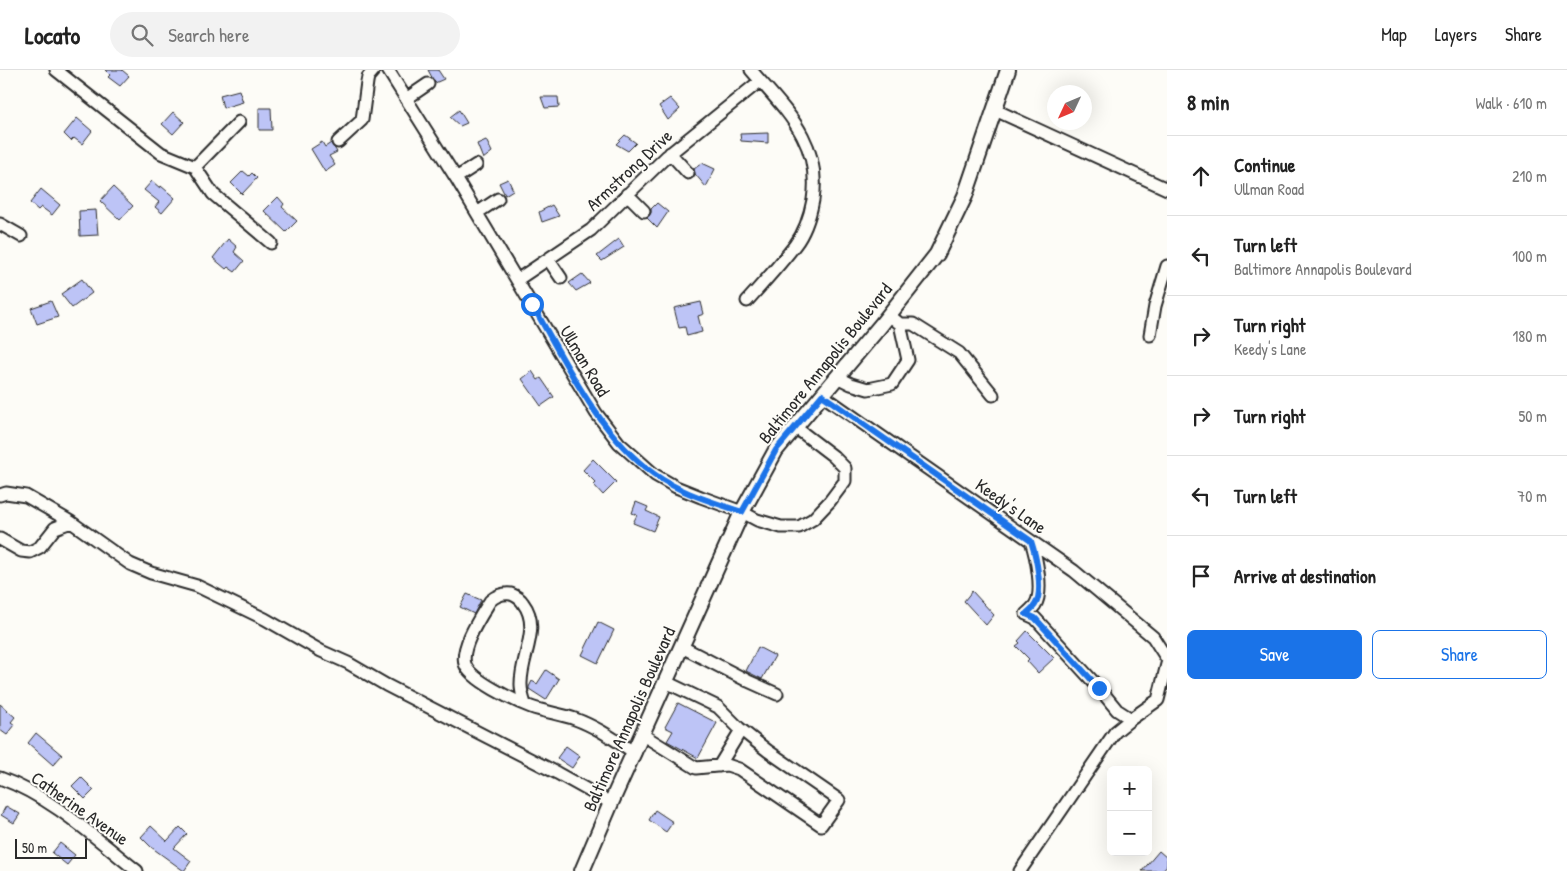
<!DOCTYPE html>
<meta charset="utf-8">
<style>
body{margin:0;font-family:"Patrick Hand",sans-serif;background:#f2f2f2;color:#222}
.controls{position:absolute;right:15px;bottom:15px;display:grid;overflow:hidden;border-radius:8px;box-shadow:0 5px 20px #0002}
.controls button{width:45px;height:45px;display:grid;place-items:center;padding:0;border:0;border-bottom:1px solid #e0e0e0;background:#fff;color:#222;font:25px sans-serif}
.compass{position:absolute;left:1047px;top:15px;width:45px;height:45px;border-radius:50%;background:#fff;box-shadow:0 5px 20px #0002;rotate:226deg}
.scale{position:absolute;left:15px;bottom:12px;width:72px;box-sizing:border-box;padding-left:5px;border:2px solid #2b2b2b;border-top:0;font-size:14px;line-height:18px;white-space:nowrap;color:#2b2b2b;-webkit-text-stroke:4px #fdfcf7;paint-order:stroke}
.stop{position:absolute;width:15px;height:15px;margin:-11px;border:4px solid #1a73e8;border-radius:50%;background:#fff}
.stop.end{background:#1a73e8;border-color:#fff;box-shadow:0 1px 5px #0008}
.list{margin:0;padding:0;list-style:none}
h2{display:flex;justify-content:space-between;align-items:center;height:65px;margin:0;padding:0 20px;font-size:21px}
h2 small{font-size:16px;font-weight:400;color:#767676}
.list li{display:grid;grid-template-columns:32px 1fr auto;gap:15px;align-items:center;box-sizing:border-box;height:80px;padding:0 20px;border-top:1px solid #e0e0e0}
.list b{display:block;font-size:19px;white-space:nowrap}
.list p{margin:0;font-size:16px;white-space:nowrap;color:#767676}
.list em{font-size:16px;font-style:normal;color:#767676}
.actions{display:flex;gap:10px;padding:15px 20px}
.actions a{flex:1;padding:11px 0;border:1px solid #1a73e8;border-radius:8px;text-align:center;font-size:18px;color:#1a73e8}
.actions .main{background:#1a73e8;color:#fff}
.icon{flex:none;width:28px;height:28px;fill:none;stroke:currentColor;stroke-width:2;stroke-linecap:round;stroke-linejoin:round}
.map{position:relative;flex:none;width:1167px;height:801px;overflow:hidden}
header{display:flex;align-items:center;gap:30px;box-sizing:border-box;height:70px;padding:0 25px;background:#fff;border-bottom:1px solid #e0e0e0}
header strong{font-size:24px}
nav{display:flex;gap:28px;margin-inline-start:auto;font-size:18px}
.search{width:350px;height:45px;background:#f2f2f2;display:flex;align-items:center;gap:12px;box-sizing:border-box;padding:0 18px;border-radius:28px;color:#767676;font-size:19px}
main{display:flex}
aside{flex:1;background:#fff}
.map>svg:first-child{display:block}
.building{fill:#bdc4f6;stroke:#2b2b2b}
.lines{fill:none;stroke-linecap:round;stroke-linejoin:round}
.minor-casing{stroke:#2b2b2b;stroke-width:15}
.major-casing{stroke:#2b2b2b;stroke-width:18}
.minor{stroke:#fdfcf7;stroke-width:11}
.major{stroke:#fdfcf7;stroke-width:14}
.route{stroke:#1a73e8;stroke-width:6}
.labels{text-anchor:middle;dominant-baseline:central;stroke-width:4;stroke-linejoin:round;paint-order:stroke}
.street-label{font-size:18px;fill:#2b2b2b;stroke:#fdfcf7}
</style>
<header>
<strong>Locato</strong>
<div class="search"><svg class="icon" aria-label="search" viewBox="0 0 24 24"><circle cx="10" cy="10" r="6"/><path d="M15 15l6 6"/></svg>Search here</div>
<nav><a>Map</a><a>Layers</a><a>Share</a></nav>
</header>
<main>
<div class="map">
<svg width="1167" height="801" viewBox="0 0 1167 801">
<rect width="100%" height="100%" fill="#fdfcf7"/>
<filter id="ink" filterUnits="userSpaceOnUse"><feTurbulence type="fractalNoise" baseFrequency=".02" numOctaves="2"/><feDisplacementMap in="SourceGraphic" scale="10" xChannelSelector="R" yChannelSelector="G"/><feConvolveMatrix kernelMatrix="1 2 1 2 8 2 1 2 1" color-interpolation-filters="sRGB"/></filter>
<g filter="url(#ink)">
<path class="building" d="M105 0H122L129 6 120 16 108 7 110 5Z
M428 0H438L444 9 435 13Z
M239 20 243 32 223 38 220 25Z
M541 27H558L559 37 545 38Z
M670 28 680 39 668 50 659 36Z
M259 38H271L272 60H259Z
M459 40 467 53 460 56 450 47Z
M173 42 184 52 173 64 162 54Z
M77 48 92 61 82 74 74 68 71 71 64 64Z
M768 63V73L741 71 740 64Z
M625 65 636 73 628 81 616 74Z
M486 70 492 82 483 89 477 74Z
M322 72 325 77 331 73 337 82 329 86 335 95 325 102 311 79Z
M702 93 715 99 706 117 695 104 694 99Z
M243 101 249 106 252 103 257 108 242 124 231 113Z
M508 109 513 120 505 125 499 113Z
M152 111 160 118 161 116 175 128 162 143 155 137 159 132 144 120Z
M113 117 133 136 120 150 100 131Z
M41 119 60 135 52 145 41 137 38 140 30 133Z
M278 127 284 134 282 137 297 151 286 162 264 141Z
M657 133 668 142 657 158 647 148 651 143V139Z
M552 135 559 146 542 152 539 142Z
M96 140 98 165 80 166 79 141Z
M228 169 237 177 234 182 244 191 235 202 228 197 226 199 213 188Z
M619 169 624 177 602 191 597 186Z
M582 204 590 213 576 221 569 213Z
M82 209 92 223 72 238 61 224Z
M51 231 58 247 37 254 31 238Z
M701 232 704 244 698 246 702 262 687 266 685 257 679 258 674 238Z
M532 301 538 310 541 308 554 327 541 336 522 309Z
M593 389 616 412 603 425 594 415 596 413 583 400Z
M636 432 648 437 646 441 659 447 653 461 633 453 637 445 632 443Z
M972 521 994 545 986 555 964 531Z
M467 524 481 530 474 544 460 537Z
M598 552 614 560 598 593 582 585Z
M1027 561 1054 588 1038 603 1027 591 1029 589 1016 576 1020 573 1018 571Z
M758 577 775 586 762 609 746 601Z
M546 600 559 609 546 630 529 619V617L532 611 537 614Z
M678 633 717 653 698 688 667 671 673 661 665 657Z
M0 634 15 647 11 652 15 655 7 665 0 660Z
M36 663 62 685 53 695 28 673Z
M566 676 580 686 572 698 557 688Z
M81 707 94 720 85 729 72 716Z
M6 736 20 744 14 753 1 745Z
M655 740 673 752 666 762 649 750Z
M151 756 167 771 180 757 187 764 174 778 191 791 184 801 151 777 141 767Z
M60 773 75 785 67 795 52 783Z
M1159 781 1167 788V795L1162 801H1142Z"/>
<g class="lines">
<g class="minor-casing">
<path id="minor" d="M56 0 161 83 195 97 213 124 271 173
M388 0 456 108 596 343 619 373 655 405 676 417 701 427 742 442 757 450 781 457H799L813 449 830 431 845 411V398L833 386 795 357
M406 29 428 14
M995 40 1167 119
M338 72 362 50 367 12 368 7 374 0
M670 83 688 103
M195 97 239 52
M456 108 476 95
M627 124 644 141
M477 143 498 129
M0 154 21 166
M548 189 561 208
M517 210 591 160 667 86 760 11
M747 231C763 213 780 195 795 175 805 162 810 146 813 130 822 72 785 40 751 0
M900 254H913L959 283 993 325
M1150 265 1155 236 1167 196
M837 307 851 314 868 319 892 314 908 290 900 254 889 245
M822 325 1074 501 1153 567 1167 589
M0 425 6 423 26 426 71 452 130 494 151 503 197 516 265 549 321 581 348 593 386 615 557 703 611 733
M0 469 21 481 30 482 40 477 55 458 71 452
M1031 471C1036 486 1044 522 1035 535 1033 538 1029 541 1026 544L1035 548 1099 618 1117 640 1131 649
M682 577 748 611 777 624
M525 634C523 628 521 622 521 615 520 587 542 558 523 533 520 528 516 526 511 524 503 523 495 526 490 531 481 546 460 577 465 594 470 610 515 631 531 637 545 642 561 644 575 649 597 657 615 670 635 683
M643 665 696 698 727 695 739 699 821 755 839 730 768 681 739 658 718 637 666 612
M719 696 741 660
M0 708C52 727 94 767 137 801
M1020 801 1115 662 1131 649 1158 630 1167 594"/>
</g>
<g class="major-casing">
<path id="major" d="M582 801 611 733 742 442 776 380 881 255 937 184 965 126 1008 0"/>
</g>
<use href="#minor" class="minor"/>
<use href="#major" class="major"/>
</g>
</g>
<g class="lines" filter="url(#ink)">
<path class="route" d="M532 234C565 292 600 366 654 404 680 423 713 432 742 442L776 380 822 325 1031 471C1036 486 1044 522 1035 535 1033 538 1029 541 1026 544L1035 548 1099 618"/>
</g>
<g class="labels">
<g class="street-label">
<text transform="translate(629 100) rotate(-43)">Armstrong Drive</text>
<text transform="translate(585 291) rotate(59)">Ullman Road</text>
<text transform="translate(825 293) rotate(-51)">Baltimore Annapolis Boulevard</text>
<text transform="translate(1011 436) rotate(35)">Keedy's Lane</text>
<text transform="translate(629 649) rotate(-66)">Baltimore Annapolis Boulevard</text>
<text transform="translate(80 738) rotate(35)">Catherine Avenue</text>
</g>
</g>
</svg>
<div class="controls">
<button>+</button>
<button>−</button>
</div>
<svg class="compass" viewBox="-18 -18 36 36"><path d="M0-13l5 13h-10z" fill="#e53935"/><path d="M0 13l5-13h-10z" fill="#767676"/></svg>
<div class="scale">50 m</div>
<div class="stop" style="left:532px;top:234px"></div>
<div class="stop end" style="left:1099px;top:618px"></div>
</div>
<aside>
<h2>8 min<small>Walk · 610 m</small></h2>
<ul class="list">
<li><svg class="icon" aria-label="ahead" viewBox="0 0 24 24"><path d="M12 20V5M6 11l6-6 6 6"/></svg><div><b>Continue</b><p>Ullman Road</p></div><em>210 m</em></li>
<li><svg class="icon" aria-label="left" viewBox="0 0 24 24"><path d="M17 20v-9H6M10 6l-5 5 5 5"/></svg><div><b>Turn left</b><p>Baltimore Annapolis Boulevard</p></div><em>100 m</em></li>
<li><svg class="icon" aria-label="right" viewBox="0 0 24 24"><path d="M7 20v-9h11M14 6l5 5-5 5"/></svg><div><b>Turn right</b><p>Keedy's Lane</p></div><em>180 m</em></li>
<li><svg class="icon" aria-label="right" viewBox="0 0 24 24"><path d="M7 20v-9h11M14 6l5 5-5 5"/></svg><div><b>Turn right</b></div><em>50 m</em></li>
<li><svg class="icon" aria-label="left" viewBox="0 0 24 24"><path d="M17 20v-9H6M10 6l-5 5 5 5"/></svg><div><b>Turn left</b></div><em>70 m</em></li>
<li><svg class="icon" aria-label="arrive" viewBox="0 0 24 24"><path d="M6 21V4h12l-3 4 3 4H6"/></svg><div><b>Arrive at destination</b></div></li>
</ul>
<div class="actions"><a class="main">Save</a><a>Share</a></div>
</aside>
</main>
